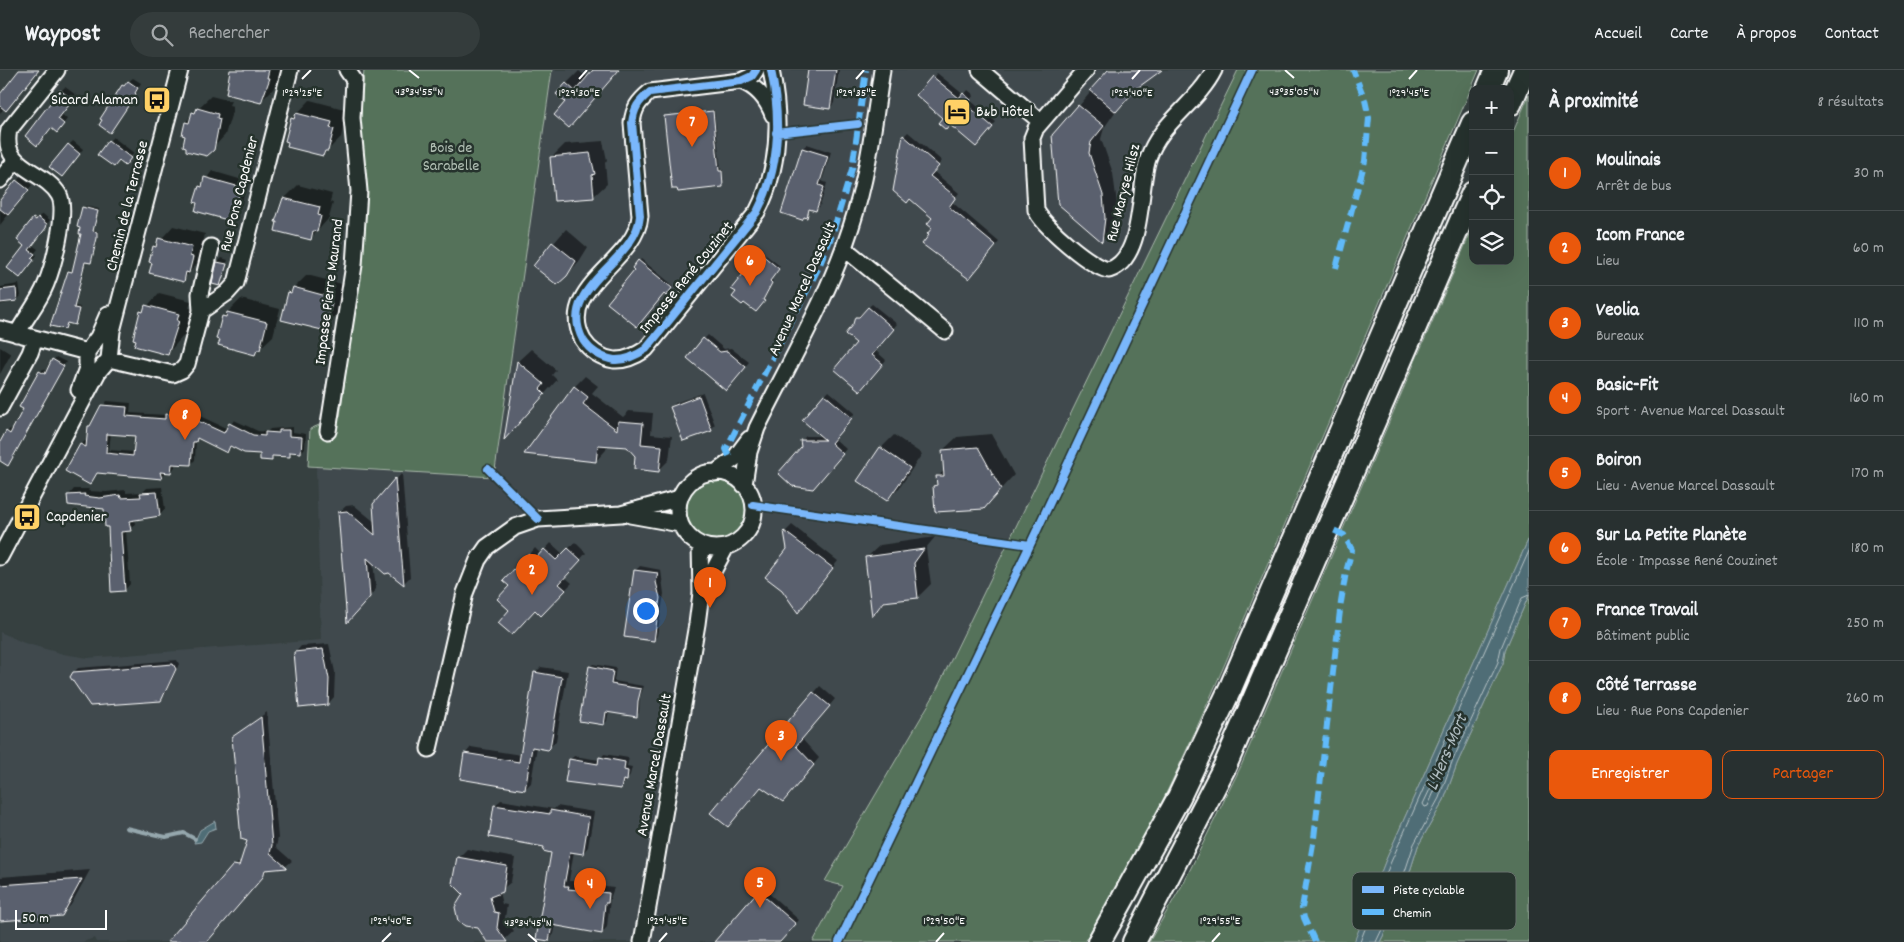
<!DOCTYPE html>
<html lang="fr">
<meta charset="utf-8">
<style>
body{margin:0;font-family:Dekko,sans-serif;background:#343c3c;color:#f1f3f6}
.controls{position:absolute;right:15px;top:15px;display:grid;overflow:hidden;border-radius:10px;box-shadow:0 5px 20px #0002}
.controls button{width:45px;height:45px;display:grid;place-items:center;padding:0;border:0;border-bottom:1px solid #444b4c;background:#283030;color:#f1f3f6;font:25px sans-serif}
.scale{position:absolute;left:15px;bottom:12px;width:92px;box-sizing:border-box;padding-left:5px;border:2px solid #fff;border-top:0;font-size:14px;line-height:18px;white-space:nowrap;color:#fff;-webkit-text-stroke:4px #26332d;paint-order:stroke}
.you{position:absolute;left:645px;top:540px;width:18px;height:18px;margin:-12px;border:4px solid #fff;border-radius:50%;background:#1a73e8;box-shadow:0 0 0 8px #1a73e833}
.badge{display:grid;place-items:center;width:32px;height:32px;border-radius:50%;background:#ea580c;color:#fff;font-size:16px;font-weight:700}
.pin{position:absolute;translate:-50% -41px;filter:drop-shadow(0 1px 2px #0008)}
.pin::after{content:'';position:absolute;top:26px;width:18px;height:15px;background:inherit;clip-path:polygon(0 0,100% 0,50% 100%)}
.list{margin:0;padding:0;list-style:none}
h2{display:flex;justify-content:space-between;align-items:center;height:65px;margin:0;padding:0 20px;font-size:21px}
h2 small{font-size:16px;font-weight:400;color:#a5a9ab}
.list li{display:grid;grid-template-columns:32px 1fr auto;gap:15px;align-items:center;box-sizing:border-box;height:75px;padding:0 20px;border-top:1px solid #444b4c}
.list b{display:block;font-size:19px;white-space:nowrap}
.list p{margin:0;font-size:16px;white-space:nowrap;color:#a5a9ab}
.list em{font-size:16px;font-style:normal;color:#a5a9ab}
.actions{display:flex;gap:10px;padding:15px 20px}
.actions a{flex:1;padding:11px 0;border:1px solid #ea580c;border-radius:10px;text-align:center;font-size:18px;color:#ea580c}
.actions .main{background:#ea580c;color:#fff}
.icon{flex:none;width:28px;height:28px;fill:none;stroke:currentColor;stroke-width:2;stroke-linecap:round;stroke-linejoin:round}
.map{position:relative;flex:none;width:1529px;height:872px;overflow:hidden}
header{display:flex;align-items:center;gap:30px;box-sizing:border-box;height:70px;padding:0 25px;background:#283030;border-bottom:1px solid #444b4c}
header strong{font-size:24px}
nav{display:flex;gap:28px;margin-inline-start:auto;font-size:18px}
.search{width:350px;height:45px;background:#343c3c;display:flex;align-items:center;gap:12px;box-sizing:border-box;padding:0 18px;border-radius:28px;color:#a5a9ab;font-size:19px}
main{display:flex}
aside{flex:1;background:#283030}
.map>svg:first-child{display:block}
.built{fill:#414a4e}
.green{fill:#54725a;stroke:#aab8ac}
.water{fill:#4f6d76;stroke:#95a7ad}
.shadow{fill:#0007;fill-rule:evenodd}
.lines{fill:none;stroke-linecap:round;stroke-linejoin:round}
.shore{stroke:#b9c5c8;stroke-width:1}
.stream{stroke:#95a7ad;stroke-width:4}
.building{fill:#5a606e;stroke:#fff;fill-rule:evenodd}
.minor-casing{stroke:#fff;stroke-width:19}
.highway-casing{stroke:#fff;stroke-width:26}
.minor{stroke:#26332d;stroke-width:15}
.highway{stroke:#26332d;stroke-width:22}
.quiet{stroke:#60bafa;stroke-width:6;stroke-dasharray:12 6;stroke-linecap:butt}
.cycleway-casing{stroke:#26332d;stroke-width:11}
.cycleway{stroke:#7ab7fb;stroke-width:8}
.ticks{fill:none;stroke:#fff;stroke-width:2}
.labels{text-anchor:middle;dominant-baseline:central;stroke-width:5;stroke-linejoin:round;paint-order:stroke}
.poi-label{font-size:16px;fill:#fff;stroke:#26332d;text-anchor:start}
.park-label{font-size:16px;fill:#b2c0b5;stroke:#26332d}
.street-label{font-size:16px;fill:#fff;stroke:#26332d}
.water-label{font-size:18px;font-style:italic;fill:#b0bdc1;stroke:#26332d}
.key{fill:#26332d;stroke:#67706c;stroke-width:1}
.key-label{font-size:14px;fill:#fff}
.ticks-label{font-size:12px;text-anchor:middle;fill:#fff;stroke:#26332d;stroke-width:5;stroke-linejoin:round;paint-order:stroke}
</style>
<header>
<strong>Waypost</strong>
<div class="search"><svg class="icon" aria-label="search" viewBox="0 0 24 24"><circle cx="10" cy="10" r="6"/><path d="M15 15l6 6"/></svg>Rechercher</div>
<nav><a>Accueil</a><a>Carte</a><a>À propos</a><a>Contact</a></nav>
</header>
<main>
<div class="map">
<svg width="1529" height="872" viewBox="0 0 1529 872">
<rect width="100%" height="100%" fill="#364040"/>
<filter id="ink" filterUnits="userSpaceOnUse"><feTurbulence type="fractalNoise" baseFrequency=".02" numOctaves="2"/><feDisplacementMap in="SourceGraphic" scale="10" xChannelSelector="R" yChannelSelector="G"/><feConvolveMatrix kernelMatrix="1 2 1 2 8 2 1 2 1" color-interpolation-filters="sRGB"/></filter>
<g filter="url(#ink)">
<path class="built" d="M552 0H1238L933 627 825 811 843 816 813 872H96L94 868 82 872H0V562L24 573 63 584 88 588 321 570 316 396 494 407Z"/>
<path class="green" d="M364 0H552L494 407 308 396 310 359 340 346 361 190 364 126 360 57Z
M1238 0H1479C1408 165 1338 331 1267 496 1212 623 1159 755 1084 872H813L843 816 825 811 933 627Z
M1529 25V468L1385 792 1356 869 1354 872H1149L1184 812 1241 696 1473 157V191H1510V69Z
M685 441a31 31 0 1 1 62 0a31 31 0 1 1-62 0Z
M1529 525V872H1380L1400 833 1418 776 1444 730 1457 694 1503 593 1505 580Z"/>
<path class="water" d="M1529 468V525L1505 580 1503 593 1457 694 1444 730 1418 776 1400 833 1380 872H1354L1385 792Z
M215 751 216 758 208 761 201 772 194 773 200 760Z"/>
<path class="shadow" d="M21 0H38L0 43V26Z
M233 0H281L273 19 260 32Z
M595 0H619L582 43 566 14 579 1 588 8Z
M809 0H839L834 33 830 38Z
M1109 0H1159L1141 14 1115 42 1104 58 1101 69 1113 103 1117 134 1115 157 1102 170 1054 66Z
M937 3 964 25 968 20 974 25 970 30 996 52 980 71 944 48 917 25Z
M133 8 141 13 138 18 139 19 110 61 102 48 123 16Z
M65 17 76 25 61 44 67 49 61 57H52L61 21Z
M211 26 231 31 229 35 233 36V39L225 65 207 85 183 64 186 52 193 43Z
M310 30 344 39 343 45 346 46 341 67 323 85 292 49Z
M714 40 721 100H723V116L665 47Z
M908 62 942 91 933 101 959 123 952 132 999 172 973 204 958 199 956 200 924 173 933 158 934 148 910 128 894 121 904 66Z
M113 67 134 83 127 92 109 71Z
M73 71 83 79 66 101 69 75Z
M603 71 607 90 605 93 607 114 593 127 552 87 565 74Z
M807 74 831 82 822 111 827 113 820 136 816 140 811 138 806 146 783 142 803 78Z
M212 101 246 111 242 134 230 150 200 117Z
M21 106 32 115 0 155V135Z
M298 115 332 124 330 132 333 133 329 148 311 168 276 151 285 128Z
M85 136 99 139 93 160 98 161V165L92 190 86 191 75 236 80 237 76 252H68L65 258 69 201 74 200 83 163Z
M43 144 50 150 32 175 38 179 34 184 37 185 23 202 26 176 34 149Z
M173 156 205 164 203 173 205 174 202 188 183 210 154 177Z
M566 159 588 178 580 191 566 205 534 196Z
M762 182 780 196 770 209 773 211 767 221 768 222 758 239 733 218Z
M222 188 228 190 220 212H223L220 215 218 192Z
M641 189 674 216 666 224 634 197Z
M307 205 342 214 341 219 344 220 339 242 321 259 289 223Z
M19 214 21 226 17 230 0 235V217Z
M159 223 191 231 189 238H192L185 264 168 283 142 242Z
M241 229 280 239 273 266 255 283 223 247Z
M872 234 897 254 875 280 886 290 864 315 854 254 856 248Z
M708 265 724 279 731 278 749 292 730 315 704 269Z
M0 277 11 284 0 304Z
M531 279 556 300 552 305 557 310 506 367 518 291Z
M56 287 66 292 8 394 0 390 7 362 10 359 13 361 25 339 26 326 40 302 43 299 47 301Z
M585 306 598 316 592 323 623 347 629 341 653 343 651 364 672 366 669 390 659 400 636 385 628 376 607 374 606 380 596 391 574 317Z
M829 321 855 343 834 368 846 379 817 413 802 377V370L806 366H823L803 350Z
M703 323 715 355 711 359 671 338 675 333Z
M107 331 131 333 130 343 166 345 171 340 180 341 179 345 202 347 228 359 234 350 258 361 267 362 270 359 293 357V362L306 364 305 378 301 382 294 381 289 386 276 385 271 389 261 383 232 376 227 381 199 367 196 370 195 390 191 394 175 393V397L171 401H165V404L161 408 98 402 90 413 81 375 85 371 87 372 89 357ZM111 363 137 364 135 382 109 380Z
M991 364 1014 405 983 438 934 416 938 412V407L945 399 943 380 957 367Z
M894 365 922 384 900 417 887 430 881 378Z
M402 403 410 507 404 513 373 492 376 519 353 545 339 442 346 436 354 435 376 453 374 434Z
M162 417 165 439 160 445 135 449 136 454 126 460 130 514 125 520 105 437 69 425 74 419H89L88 421 106 422 126 420V423L143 422 147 418Z
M792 455 838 491 798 541 786 461Z
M935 467 926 478 931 514 918 527 886 531 873 544 866 488 880 475Z
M575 472 586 483 565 507 572 513 541 544 535 539 511 540V516L529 485 535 478 541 484 551 473 563 484Z
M640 496 661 500 664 524 657 566 653 570 636 500Z
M329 574 335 602 334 627 328 634 295 583 301 576Z
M177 590 179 594 165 625 160 629 74 602 78 598Z
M593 594 616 598 614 611 644 616 640 627 639 643 636 646 609 641 607 651 604 654 590 597Z
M541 597 568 601 556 671 550 677H537L531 713 525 719 461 708 466 683 471 677 521 685 535 603Z
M820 616 835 629 802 669 819 688 789 724 762 716 734 749 712 742Z
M267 642 278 768 276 777 292 791 286 796 269 798 207 872H169L234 796 243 790 248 770 233 667Z
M604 684 629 688 627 696 632 697 630 705 621 718 570 690 574 686 600 690Z
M501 730 554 739 557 736 594 742 588 777 583 783 574 781 569 811H573V813L614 818 610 829 607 857 602 863 556 855 554 864 549 870 552 782 495 735Z
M467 779 515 788 511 812 499 822 502 834 507 835 505 848 514 861 502 872H489L478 857 457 843 459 830 465 824 458 788Z
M90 800 71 835 61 845 0 850V807Z
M763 818 799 850 779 872H716Z"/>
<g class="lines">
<path class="shore" d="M1436 712 1437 715 1428 736 1425 737 1423 734 1433 713Z
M1390 817 1392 820 1385 838 1382 839 1380 836 1387 819Z
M1360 872 1390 794 1529 481
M1376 872 1395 832 1414 774 1439 728 1452 692 1498 592 1501 578 1522 528 1529 525"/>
<path class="stream" d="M126 758 166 767 184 763 195 769"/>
</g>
<path class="building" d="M19 0H39L6 41 0 36V24Z
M230 0H269L267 8H270L261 33 226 24Z
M593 0H619L569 58 554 45 565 32 556 24 566 13 575 21Z
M808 0H836L830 39 803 35Z
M1108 0H1162L1136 19 1116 42 1090 20Z
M932 6 959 28 963 23 971 30 967 35 993 57 976 77 950 55 946 60 938 53 942 48 916 25Z
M128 11 138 18 135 23 136 24 110 63 99 55 102 50 100 49 122 15 124 16Z
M60 20 73 30 58 49 64 54 57 63 51 58 37 76 25 66Z
M1078 35 1104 56 1091 72 1089 83 1103 125 1105 148 1102 172 1058 134 1052 65Z
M197 38 218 44 217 48 220 49 214 80 207 86 186 81V77L183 76 185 66 182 65 185 52 189 53 192 42 195 43Z
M713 41 719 101H722L723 117 678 122 677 119H672L664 46Z
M296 43 332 52 330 58 334 59 328 81H325L323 86 287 77 288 72 285 71 291 48 294 49Z
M903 65 939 96 930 106 956 127 949 137 996 176 969 209 922 174 929 165 927 164 932 158 927 154 932 148 910 129 907 133 893 121Z
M108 70 131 88 125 96 119 91 114 97 97 85Z
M68 74 80 84 62 107 49 97Z
M802 78 828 86 819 115 824 117 816 141 809 139 807 148 804 147 802 150 781 143Z
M590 83 595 104 592 105 594 128 554 131 550 87Z
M204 107 240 117 236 142 233 141 231 151 195 141 197 133 194 132 199 116 202 117Z
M16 110 29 120 8 145 0 139V130Z
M283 128 320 137 318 145 321 146 317 162 313 161 311 170 275 161 277 152H275Z
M82 137 98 141 93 161 97 162V168L91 193 85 192 74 238 79 239 75 255 67 253 65 259 50 256 68 201 72 202 81 164H79L80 158 77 157Z
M38 147 47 154 46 158 29 180 35 184 31 188 34 190 20 208 7 198 24 176 17 170 19 166 33 148 36 150Z
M158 168 192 177 190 186 193 187 189 203 186 202 184 212 149 203 152 193 149 192 153 176 156 177Z
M552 172 576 191 567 206 557 215 533 196Z
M760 183 779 199 770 211 772 213 763 230 765 231 756 242 744 233 742 235 732 227 736 222 731 219Z
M638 190 672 218 666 226 664 224 637 257 607 233 634 200 632 198Z
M217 192 227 194 220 216 212 214Z
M293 217 330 227 329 232 332 233 326 256 323 255 322 260 281 250 288 222 291 223Z
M16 218 17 231 0 233V220Z
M145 235 179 244 177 251H179L168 285 134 276 136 270 133 269 140 241 143 242Z
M868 237 894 259 872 285 883 294 860 321 834 299 856 273 845 264 853 254 855 247H859Z
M227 242 267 252 260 280H257L255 285 218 275 220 270 216 269 222 246 226 247Z
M703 268 720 282 727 281 746 297 726 321 687 288Z
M52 289 64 296 8 396 0 391V372L6 361 10 364 23 339 19 337 39 301 45 304Z
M517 291 544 314 540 319 545 324 504 370Z
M574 316 588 327 583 334 617 360 618 351 643 353 641 374 662 376 659 402 634 399 635 386 627 377 598 375 596 392 524 384Z
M824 324 852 348 831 373 843 384 813 419 792 416 778 403 801 377 800 370H825L802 350Z
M699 326 712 361 683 371 670 337Z
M101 335 127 337 126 346 165 349V344L176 345V349L198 351 224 363 229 353 253 365 265 366V362L279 363V360H289V366L302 367 301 383 290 382V387L272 386V391L260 390V384L244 383 230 376 227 383 197 368 196 372H193L191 395 172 394 171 403 160 402 162 409 97 403 90 415 65 401 80 374 86 377 88 356H90ZM107 364 135 366 133 386 106 383Z
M880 377 910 398 887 431 857 411Z
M978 377 1001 419 984 439 935 442 933 416 937 415 936 406H944L942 380Z
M395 408 404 515 389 503 385 504 367 488 370 527 347 553 338 442 347 441 375 465 373 434Z
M157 422 160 446 129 451 131 461 121 462 125 521 111 522 108 457H105L104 439 68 435 67 425 85 424 84 426 100 428 120 425 121 428 141 427 140 423Z
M784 461 833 498 798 543 782 520 765 507 787 479Z
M568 478 581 490 559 514 566 520 541 546 535 540 512 565 498 553 509 540 497 529 509 516 503 511 528 484 534 490 544 479 556 490Z
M924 479 914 493 918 528 883 532 872 547 865 487Z
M634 500 658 503 656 512 660 528 654 571 624 567Z
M323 579 329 609 328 635 299 638 294 582Z
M173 594 176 599 161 631 90 636 70 607 73 602Z
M589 596 613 601 611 614 641 619 638 631 637 647 606 642 604 655 579 651Z
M534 602 562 607 550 678 548 680 532 677 525 720 460 709 464 683 519 692Z
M813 622 830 636 796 676 814 695 783 732 761 717 728 757 710 743Z
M261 647 272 775 270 783 287 798 265 800 263 807 207 872H167L233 795 239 796 247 771 241 769 232 667Z
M599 687 625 692 624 700 628 701 627 711 623 710 621 719 565 712 569 689 598 694Z
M494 735 550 744V740L589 747 583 784 570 782 564 816H569L568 819 609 823 608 833H605L602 864 552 855 549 871 536 869 551 783 543 781 544 777 489 767Z
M457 787 507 796 503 822 490 827 494 842 499 843 497 858 507 872H487L478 858 465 856 458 851 455 837 463 824 452 813Z
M82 809 62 846 0 851V815Z
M758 821 796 854 780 872H714Z"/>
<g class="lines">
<g class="minor-casing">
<path id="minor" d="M756 0 752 6 741 11 650 22C638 32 634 38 632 53L640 146C636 193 555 217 583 270 590 281 602 288 614 290 626 291 637 285 646 279L757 142C780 98 781 48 771 0
M980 0 1041 52
M1086 0 1036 58 1032 68 1036 140C1042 155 1093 199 1109 200 1145 188 1138 119 1148 89 1160 52 1197 34 1214 0
M741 11C757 17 767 29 773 45
M0 110 16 90
M844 178 945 261
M201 241 200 224 211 177
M0 259 87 282
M17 264C26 247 39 232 46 214 53 197 68 141 59 125 44 99 0 99 9 60L57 0
M109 289 173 304 182 300 187 294 201 241 227 223 236 213 290 0
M79 320 87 298V282L98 267 108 244
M0 338 30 283 35 269
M328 361 354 195 359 121 352 48 354 10 347 0
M678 440a38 38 0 1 1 76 0a38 38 0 1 1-76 0Z
M715 403 734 389 749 369
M744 415 749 382 757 358C789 293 829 226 851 157 868 106 874 53 882 0
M630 445 680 454
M0 487 98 302 109 289 112 261 180 0
M702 522 726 477
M429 679 465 523 478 490 487 477 515 457 538 449 621 444 680 428
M642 872 697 554 701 523 700 475"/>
</g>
<g class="highway-casing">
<path id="highway" d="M1488 19 1496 0
M1510 34 1525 0
M1099 872 1179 727 1231 617 1473 53
M1134 872 1225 696 1473 123"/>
</g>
<use href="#minor" class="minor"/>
<use href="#highway" class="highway"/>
<path class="quiet" d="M1336 198 1365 91 1369 48 1365 30 1353 0
M729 386 726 379 818 199 832 165 852 99 866 0
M1315 872 1304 848 1302 838 1314 768 1341 532 1346 502 1352 480 1344 465 1329 458"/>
<g class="cycleway-casing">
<path id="cycleway" d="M756 0 752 6 741 11 650 22C638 32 634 38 632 53L640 146C636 193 555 217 583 270 590 281 602 288 614 290 626 291 637 285 646 279L757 142C780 98 781 48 771 0
M776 63 858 54
M488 399 538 449
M753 435 1030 475
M839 872 1030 475 1252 0"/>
</g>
<use href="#cycleway" class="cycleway"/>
</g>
</g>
<path class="ticks" d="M409 0 419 8M1285 0 1294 8M302 9 311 0M579 9 587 0M856 9 864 0M1132 9 1140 0M1409 9 1417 0M528 864 537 872M382 872 391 863M659 872 667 863M936 872 944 863M1212 872 1220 863"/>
<defs>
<g id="bus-square" transform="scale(1.4375)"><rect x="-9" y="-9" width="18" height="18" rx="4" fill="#ffd166" stroke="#26332d"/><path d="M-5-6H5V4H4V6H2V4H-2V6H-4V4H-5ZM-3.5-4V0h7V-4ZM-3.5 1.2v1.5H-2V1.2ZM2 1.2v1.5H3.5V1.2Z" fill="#111"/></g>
<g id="hotel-square" transform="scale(1.4375)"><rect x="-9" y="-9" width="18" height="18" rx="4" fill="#ffd166" stroke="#26332d"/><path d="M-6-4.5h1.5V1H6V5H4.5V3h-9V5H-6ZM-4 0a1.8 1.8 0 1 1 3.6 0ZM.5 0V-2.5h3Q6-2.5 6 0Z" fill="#111"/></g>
</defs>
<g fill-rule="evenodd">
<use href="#bus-square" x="157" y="30"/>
<use href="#hotel-square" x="957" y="42"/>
<use href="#bus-square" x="27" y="447"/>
</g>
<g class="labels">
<g class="poi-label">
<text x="138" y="30" text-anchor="end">Sicard Alaman</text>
<text x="976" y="42">B&amp;b Hôtel</text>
<text x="46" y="447">Capdenier</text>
</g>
<g class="park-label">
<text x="451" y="78">Bois de<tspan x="451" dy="18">Sarabelle</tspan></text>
</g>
<g class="street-label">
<text transform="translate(1124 123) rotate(-76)">Rue Maryse Hilsz</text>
<text transform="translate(240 124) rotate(-76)">Rue Pons Capdenier</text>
<text transform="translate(128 136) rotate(-76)">Chemin de la Terrasse</text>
<text transform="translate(687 208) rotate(-51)">Impasse René Couzinet</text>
<text transform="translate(803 219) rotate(-66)">Avenue Marcel Dassault</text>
<text transform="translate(330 222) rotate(-83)">Impasse Pierre Maurand</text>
<text transform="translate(655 695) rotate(-80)">Avenue Marcel Dassault</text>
</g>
<g class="water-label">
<text transform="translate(1448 683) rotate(-67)">L'Hers-Mort</text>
</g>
</g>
<rect x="1352" y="802" width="164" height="58" rx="8" class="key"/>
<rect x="1362" y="816" width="22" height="7" fill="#7ab7fb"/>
<rect x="1362" y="839" width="22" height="6" fill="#60bafa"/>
<g class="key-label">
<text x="1393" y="824">Piste cyclable</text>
<text x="1393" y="847">Chemin</text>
</g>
<g class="ticks-label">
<text x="419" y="25">43°34'55"N</text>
<text x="1294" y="25">43°35'05"N</text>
<text x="579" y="26">1°29'30"E</text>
<text x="856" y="26">1°29'35"E</text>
<text x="1132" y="26">1°29'40"E</text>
<text x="1409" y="26">1°29'45"E</text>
<text x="302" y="26">1°29'25"E</text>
<text x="391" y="854">1°29'40"E</text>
<text x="667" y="854">1°29'45"E</text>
<text x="944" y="854">1°29'50"E</text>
<text x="1220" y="854">1°29'55"E</text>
<text x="528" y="856">43°34'45"N</text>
</g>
</svg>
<div class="controls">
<button>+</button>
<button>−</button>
<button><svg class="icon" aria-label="locate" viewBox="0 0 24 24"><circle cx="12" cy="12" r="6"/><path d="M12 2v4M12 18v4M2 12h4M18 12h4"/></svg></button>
<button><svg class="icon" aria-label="layers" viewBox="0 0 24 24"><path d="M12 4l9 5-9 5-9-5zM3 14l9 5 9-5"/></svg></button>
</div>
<div class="scale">50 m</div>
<div class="you"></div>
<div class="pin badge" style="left:710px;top:538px">1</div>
<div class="pin badge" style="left:532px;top:525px">2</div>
<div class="pin badge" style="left:781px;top:691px">3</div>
<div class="pin badge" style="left:590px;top:839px">4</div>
<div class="pin badge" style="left:760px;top:838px">5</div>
<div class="pin badge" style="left:750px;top:216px">6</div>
<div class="pin badge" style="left:692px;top:77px">7</div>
<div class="pin badge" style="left:185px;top:370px">8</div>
</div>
<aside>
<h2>À proximité<small>8 résultats</small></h2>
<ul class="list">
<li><span class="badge">1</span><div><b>Moulinais</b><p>Arrêt de bus</p></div><em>30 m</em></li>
<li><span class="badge">2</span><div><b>Icom France</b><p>Lieu</p></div><em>60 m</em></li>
<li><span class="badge">3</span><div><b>Veolia</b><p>Bureaux</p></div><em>110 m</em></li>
<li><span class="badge">4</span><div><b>Basic-Fit</b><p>Sport · Avenue Marcel Dassault</p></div><em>160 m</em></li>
<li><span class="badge">5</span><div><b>Boiron</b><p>Lieu · Avenue Marcel Dassault</p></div><em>170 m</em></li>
<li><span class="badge">6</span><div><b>Sur La Petite Planète</b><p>École · Impasse René Couzinet</p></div><em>180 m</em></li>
<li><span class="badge">7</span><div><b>France Travail</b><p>Bâtiment public</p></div><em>250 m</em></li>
<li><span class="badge">8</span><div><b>Côté Terrasse</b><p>Lieu · Rue Pons Capdenier</p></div><em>260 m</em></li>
</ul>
<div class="actions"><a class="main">Enregistrer</a><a>Partager</a></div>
</aside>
</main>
